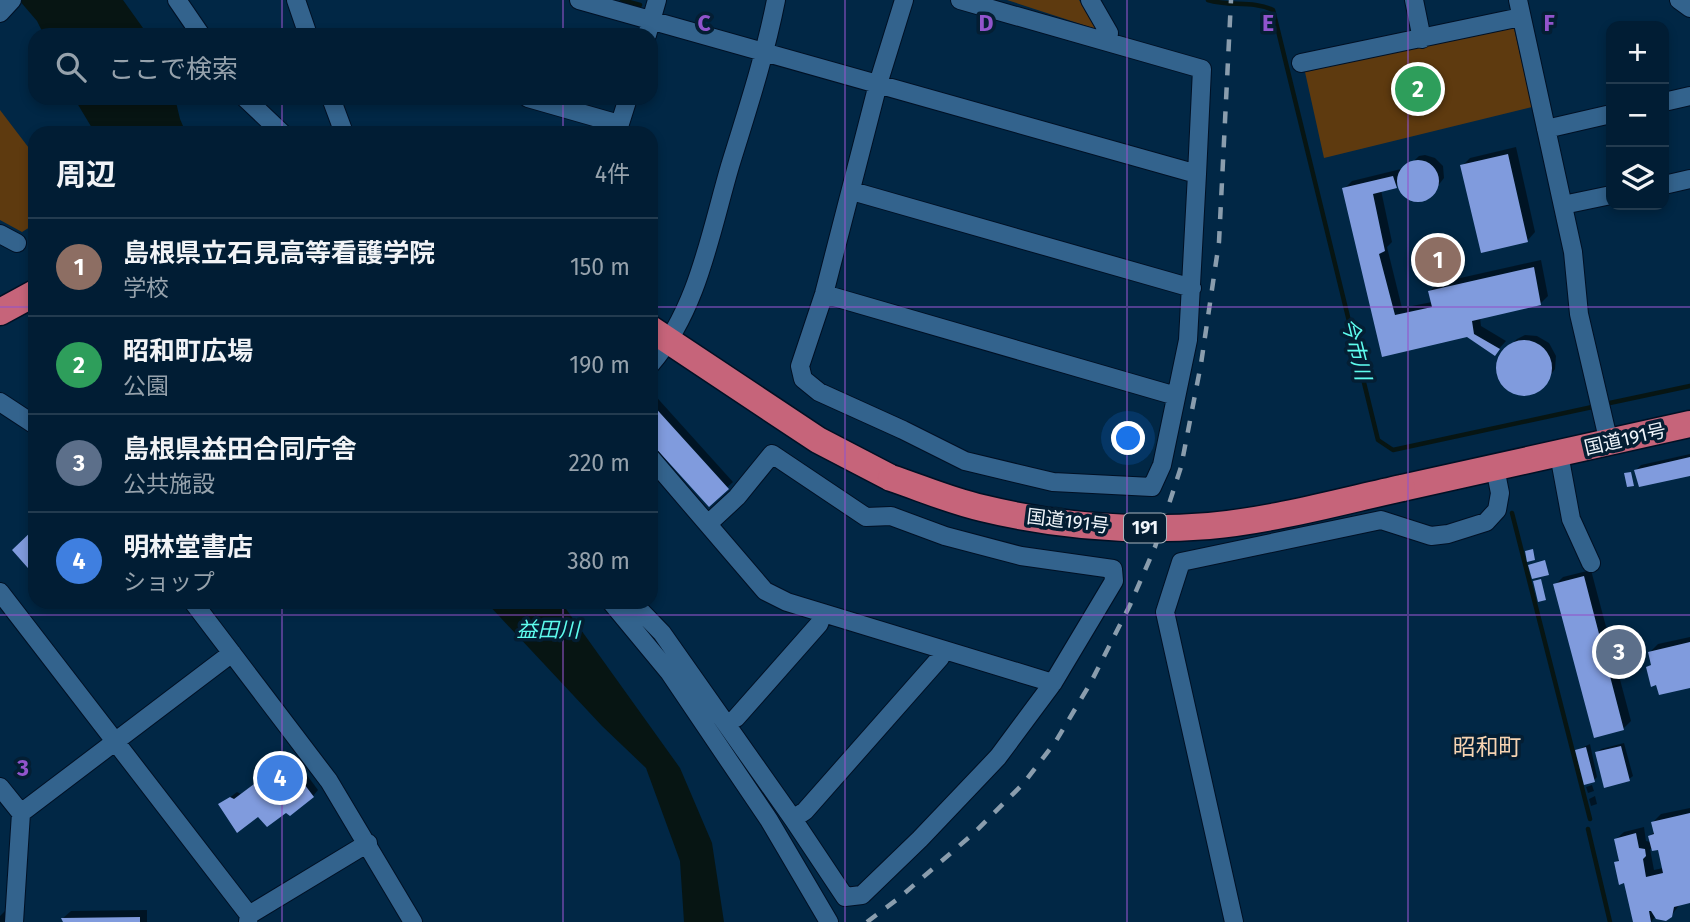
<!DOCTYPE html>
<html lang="ja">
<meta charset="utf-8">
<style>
body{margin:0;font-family:"Fira Sans","Noto Sans JP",sans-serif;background:#0f2a40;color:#f1f3f6}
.controls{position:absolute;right:21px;top:21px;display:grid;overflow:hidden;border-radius:14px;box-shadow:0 4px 10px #0003}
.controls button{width:63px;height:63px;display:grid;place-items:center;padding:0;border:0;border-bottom:2px solid #233b4f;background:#011d34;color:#f1f3f6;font:35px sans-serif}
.you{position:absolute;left:1129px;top:439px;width:24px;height:24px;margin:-18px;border:5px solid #fff;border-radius:50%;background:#1a73e8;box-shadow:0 0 0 10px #1a73e833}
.badge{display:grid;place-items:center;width:46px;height:46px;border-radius:50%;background:#f4a344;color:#fff;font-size:23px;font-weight:700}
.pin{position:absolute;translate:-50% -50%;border:4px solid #fff;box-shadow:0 2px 7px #0006}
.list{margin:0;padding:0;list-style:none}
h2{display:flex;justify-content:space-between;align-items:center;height:91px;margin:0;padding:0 28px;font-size:30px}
h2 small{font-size:23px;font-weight:400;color:#96a2ac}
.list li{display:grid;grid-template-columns:46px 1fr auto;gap:21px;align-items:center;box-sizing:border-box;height:98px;padding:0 28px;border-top:2px solid #233b4f}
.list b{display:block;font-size:26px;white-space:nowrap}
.list p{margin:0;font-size:23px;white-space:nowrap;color:#96a2ac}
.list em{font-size:23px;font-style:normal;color:#96a2ac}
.icon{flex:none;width:38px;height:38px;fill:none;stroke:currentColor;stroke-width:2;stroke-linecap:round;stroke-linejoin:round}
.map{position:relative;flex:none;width:1690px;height:922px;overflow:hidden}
.search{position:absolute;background:#011d34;box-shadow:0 4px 10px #0003;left:28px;top:28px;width:630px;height:77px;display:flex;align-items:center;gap:18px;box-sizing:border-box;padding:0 24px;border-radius:21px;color:#96a2ac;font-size:26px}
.panel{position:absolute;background:#011d34;box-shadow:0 4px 10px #0003;left:28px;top:126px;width:630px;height:483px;border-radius:21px}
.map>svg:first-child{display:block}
.green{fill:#5e3a0f}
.water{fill:#071513}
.shadow{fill:#0007;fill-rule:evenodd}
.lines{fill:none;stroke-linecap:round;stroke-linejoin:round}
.stream{stroke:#071513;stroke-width:4.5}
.building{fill:#809bdd}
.minor-casing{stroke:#001024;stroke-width:20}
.highway-casing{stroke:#001024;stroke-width:29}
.minor{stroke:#33638d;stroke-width:18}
.highway{stroke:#c6647a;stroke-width:26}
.rail{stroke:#8a9dad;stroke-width:4.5;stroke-dasharray:12 12;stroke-linecap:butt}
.highway-bridge-casing{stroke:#001024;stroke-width:29;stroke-linecap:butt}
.highway-bridge{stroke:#c6647a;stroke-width:26}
.grid{fill:none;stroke:#9254cb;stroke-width:2;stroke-opacity:0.55}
.labels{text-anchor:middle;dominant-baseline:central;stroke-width:7;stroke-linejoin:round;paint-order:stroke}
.shield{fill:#041e33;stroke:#a9b4be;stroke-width:2}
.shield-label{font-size:18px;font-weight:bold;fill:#f0f5fa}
.street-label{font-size:19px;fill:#f0f5fa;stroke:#041e33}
.water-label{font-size:21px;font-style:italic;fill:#5efcee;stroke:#041e33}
.quarter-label{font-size:23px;fill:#f7d4b2;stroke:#041e33}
.grid-label{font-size:23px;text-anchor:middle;font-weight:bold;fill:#9254cb;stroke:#041e33;stroke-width:7;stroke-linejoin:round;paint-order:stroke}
</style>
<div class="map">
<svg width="1690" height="922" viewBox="0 0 1690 922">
<rect width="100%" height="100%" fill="#012745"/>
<path class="green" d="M1007 0H1079L1096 29Z
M1513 24 1532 107 1324 158 1305 72Z
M0 110 35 156V224L22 232 0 220Z"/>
<path class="water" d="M19 0H123L148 35H44L37 21Z
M74 98H175L180 119 186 133H95Z
M486 602H561L680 768 712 843 724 922H684L680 861 646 768 602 726Z"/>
<path class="shadow" d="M1516 147 1535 232 1528 240 1482 250 1462 166 1470 158Z
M1425 155 1435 158 1443 166 1444 178 1430 196 1418 200 1412 199 1400 188 1399 183 1396 186 1381 190 1392 242 1387 247 1402 308 1432 302 1430 291 1438 283 1541 260 1548 296 1540 304 1480 317 1481 326 1506 341 1495 353 1467 335 1384 355 1344 189 1352 181 1401 169 1402 172 1419 156Z
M1525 335 1537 336 1549 343 1556 356 1555 369 1541 388 1535 391 1520 393 1512 391 1502 382 1499 376 1498 361 1505 350 1517 339Z
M651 391 733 482 709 504 651 440Z
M1690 454V474L1636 470 1641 465Z
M1591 570 1631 721 1623 729 1555 585 1563 577Z
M1690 637V686L1648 667 1653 663 1650 652 1658 644Z
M1624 743 1633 776 1629 779 1597 753 1601 749Z
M1590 744 1597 777 1594 780 1577 750Z
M292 755 318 790 313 796 286 811 258 815 220 805 237 792 241 794Z
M1592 785 1594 791 1588 793 1586 787Z
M1595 796 1597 804 1591 806 1589 799Z
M1690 808V900L1680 904 1671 916H1656L1651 922H1635L1626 881 1616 863 1620 859 1616 839 1624 832 1644 827 1646 841 1651 842 1650 836 1655 831 1653 822 1661 814ZM1659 848 1663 868 1654 870 1650 849Z
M147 910V922H69L63 918 71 911Z
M5 911H8L7 922H0V916Z"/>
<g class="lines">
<path class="stream" d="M622 0 640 5
M1208 0C1230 7 1252 0 1273 10L1378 440 1393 450 1597 406
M1605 404 1690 386
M1512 513 1590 819
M1588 829 1610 922"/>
</g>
<path class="building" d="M1508 154 1528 242 1481 253 1460 165Z
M1397 181a21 21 0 1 1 42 0a21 21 0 1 1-42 0Z
M1393 176 1397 188 1373 194 1385 251 1379 254 1395 315 1432 307 1428 291 1534 267 1541 305 1472 321 1474 334 1500 349 1495 356 1467 337 1382 357 1342 188Z
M1496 368a28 28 0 1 1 56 0a28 28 0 1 1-56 0Z
M651 403 729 489 709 507 651 443Z
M1690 457V476L1639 487 1634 470Z
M1631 472 1634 486 1627 487 1624 473Z
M35 528V576L12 550Z
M1533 549 1535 560 1527 562 1525 551Z
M1545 560 1549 575 1532 579 1528 565Z
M1584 576 1624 730 1594 738 1553 584Z
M1541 579 1546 600 1538 602 1533 581Z
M1690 642V688L1659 695 1656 685 1651 687 1646 667 1651 665 1648 652Z
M1621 746 1630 781 1604 788 1595 752Z
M1586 747 1595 782 1584 785 1575 750Z
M286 760 314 797 290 816 286 813 267 827 258 817 237 833 218 804 230 797 234 799Z
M1690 813V903L1674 907 1672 917 1666 921 1656 919 1651 911H1649L1651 922H1633L1624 883 1619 885 1614 862 1619 861 1614 839 1636 833 1639 848 1645 849 1646 856 1643 859 1646 877 1663 873 1658 850 1652 851 1648 836 1654 834 1651 822Z
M140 917V922H63L61 918Z"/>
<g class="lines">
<g class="minor-casing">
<path id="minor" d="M177 0 201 35
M296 0 308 35
M579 0 1197 174 1188 340 1162 465 1152 487 1053 482 965 461 903 430 819 392 803 379 800 366 824 294 878 84 904 0
M960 0 1202 69 1197 174
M1090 0 1109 33 1108 41
M1414 0 1422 39
M1518 0 1573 252 1579 314 1609 443
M1679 0 1690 8
M0 13 12 0
M647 35 657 0
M1301 63 1521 17
M245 98 282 133
M331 98 344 133
M528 98 619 124
M1664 102 1690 96
M1546 129 1611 114
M617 133 628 98
M1664 185 1690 179
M852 191 1192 288
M1563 205 1611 195
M0 234 17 243
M824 294 1176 396
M651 364C698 309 710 234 730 166 747 111 765 56 776 0
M0 402 35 425
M1559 454 1571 519 1591 563
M651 458 765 591 787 602 1053 683
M0 592 249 915
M193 602 329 781 413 922
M611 602 669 672 769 820 829 922
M632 602 662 633 793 819 845 897 862 895 920 839 998 757 1053 683 1114 581 1113 569 1021 556 945 536 891 516 866 517 772 454 737 497 708 524
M727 723 736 718 819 624 823 613
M0 787 21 813 232 653
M793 819 805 811 940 658 944 650
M14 922 21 813
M248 922 249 915 368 843
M1234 922 1165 612 1181 562 1381 520 1431 536 1448 534 1486 522 1497 510 1500 493 1495 468"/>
</g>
<g class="highway-casing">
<path id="highway" d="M0 312 35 293
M651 329 818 440 891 478
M1402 488 1690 424"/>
</g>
<use href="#minor" class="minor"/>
<use href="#highway" class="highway"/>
<path class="rail" d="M867 922 899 898 974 833 1023 784 1056 741 1090 684 1130 605 1155 547 1181 467 1201 364 1219 242 1231 0"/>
<g class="highway-bridge-casing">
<path id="highway-bridge" d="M891 478C921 488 951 501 982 508 1056 526 1133 532 1209 526 1274 520 1339 502 1402 488"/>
</g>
<use href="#highway-bridge" class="highway-bridge"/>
</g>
<path class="grid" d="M282 0V35M563 0V35M845 0V922M1127 0V922M1408 0V922M282 98V133M563 98V133M0 307H35M651 307H1690M282 602V922M563 602V922M0 615H1690"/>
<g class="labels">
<rect class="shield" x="1124" y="513.5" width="42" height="29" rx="5"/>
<g class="shield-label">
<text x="1145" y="528">191</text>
</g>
<g class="street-label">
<text transform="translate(1625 439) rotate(-13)">国道191号</text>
<text transform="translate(1068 521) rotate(7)">国道191号</text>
</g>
<g class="water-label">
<text transform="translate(1356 349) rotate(76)">今市川</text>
<text x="548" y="630">益田川</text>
</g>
<g class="quarter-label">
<text x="1487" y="747">昭和町</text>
</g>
</g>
<g class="grid-label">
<text x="704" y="31">C</text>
<text x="986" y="31">D</text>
<text x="1268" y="31">E</text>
<text x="1549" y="31">F</text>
<text x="23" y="776">3</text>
</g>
</svg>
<div class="controls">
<button>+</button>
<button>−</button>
<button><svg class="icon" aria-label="layers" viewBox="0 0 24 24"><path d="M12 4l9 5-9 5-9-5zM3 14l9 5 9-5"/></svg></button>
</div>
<div class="you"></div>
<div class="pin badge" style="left:1438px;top:260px;background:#8d6e63">1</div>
<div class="pin badge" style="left:1418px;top:89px;background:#2e9e5b">2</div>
<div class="pin badge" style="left:1619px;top:652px;background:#5c6f8a">3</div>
<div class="pin badge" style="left:280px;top:778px;background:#3f7fe0">4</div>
<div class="search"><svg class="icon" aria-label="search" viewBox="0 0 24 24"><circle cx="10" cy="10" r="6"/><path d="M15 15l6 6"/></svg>ここで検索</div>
<section class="panel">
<h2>周辺<small>4件</small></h2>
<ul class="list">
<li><span class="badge" style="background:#8d6e63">1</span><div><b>島根県立石見高等看護学院</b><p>学校</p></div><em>150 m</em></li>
<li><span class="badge" style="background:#2e9e5b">2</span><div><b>昭和町広場</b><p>公園</p></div><em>190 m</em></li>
<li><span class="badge" style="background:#5c6f8a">3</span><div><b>島根県益田合同庁舎</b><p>公共施設</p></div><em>220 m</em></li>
<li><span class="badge" style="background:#3f7fe0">4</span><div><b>明林堂書店</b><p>ショップ</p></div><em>380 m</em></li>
</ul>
</section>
</div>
